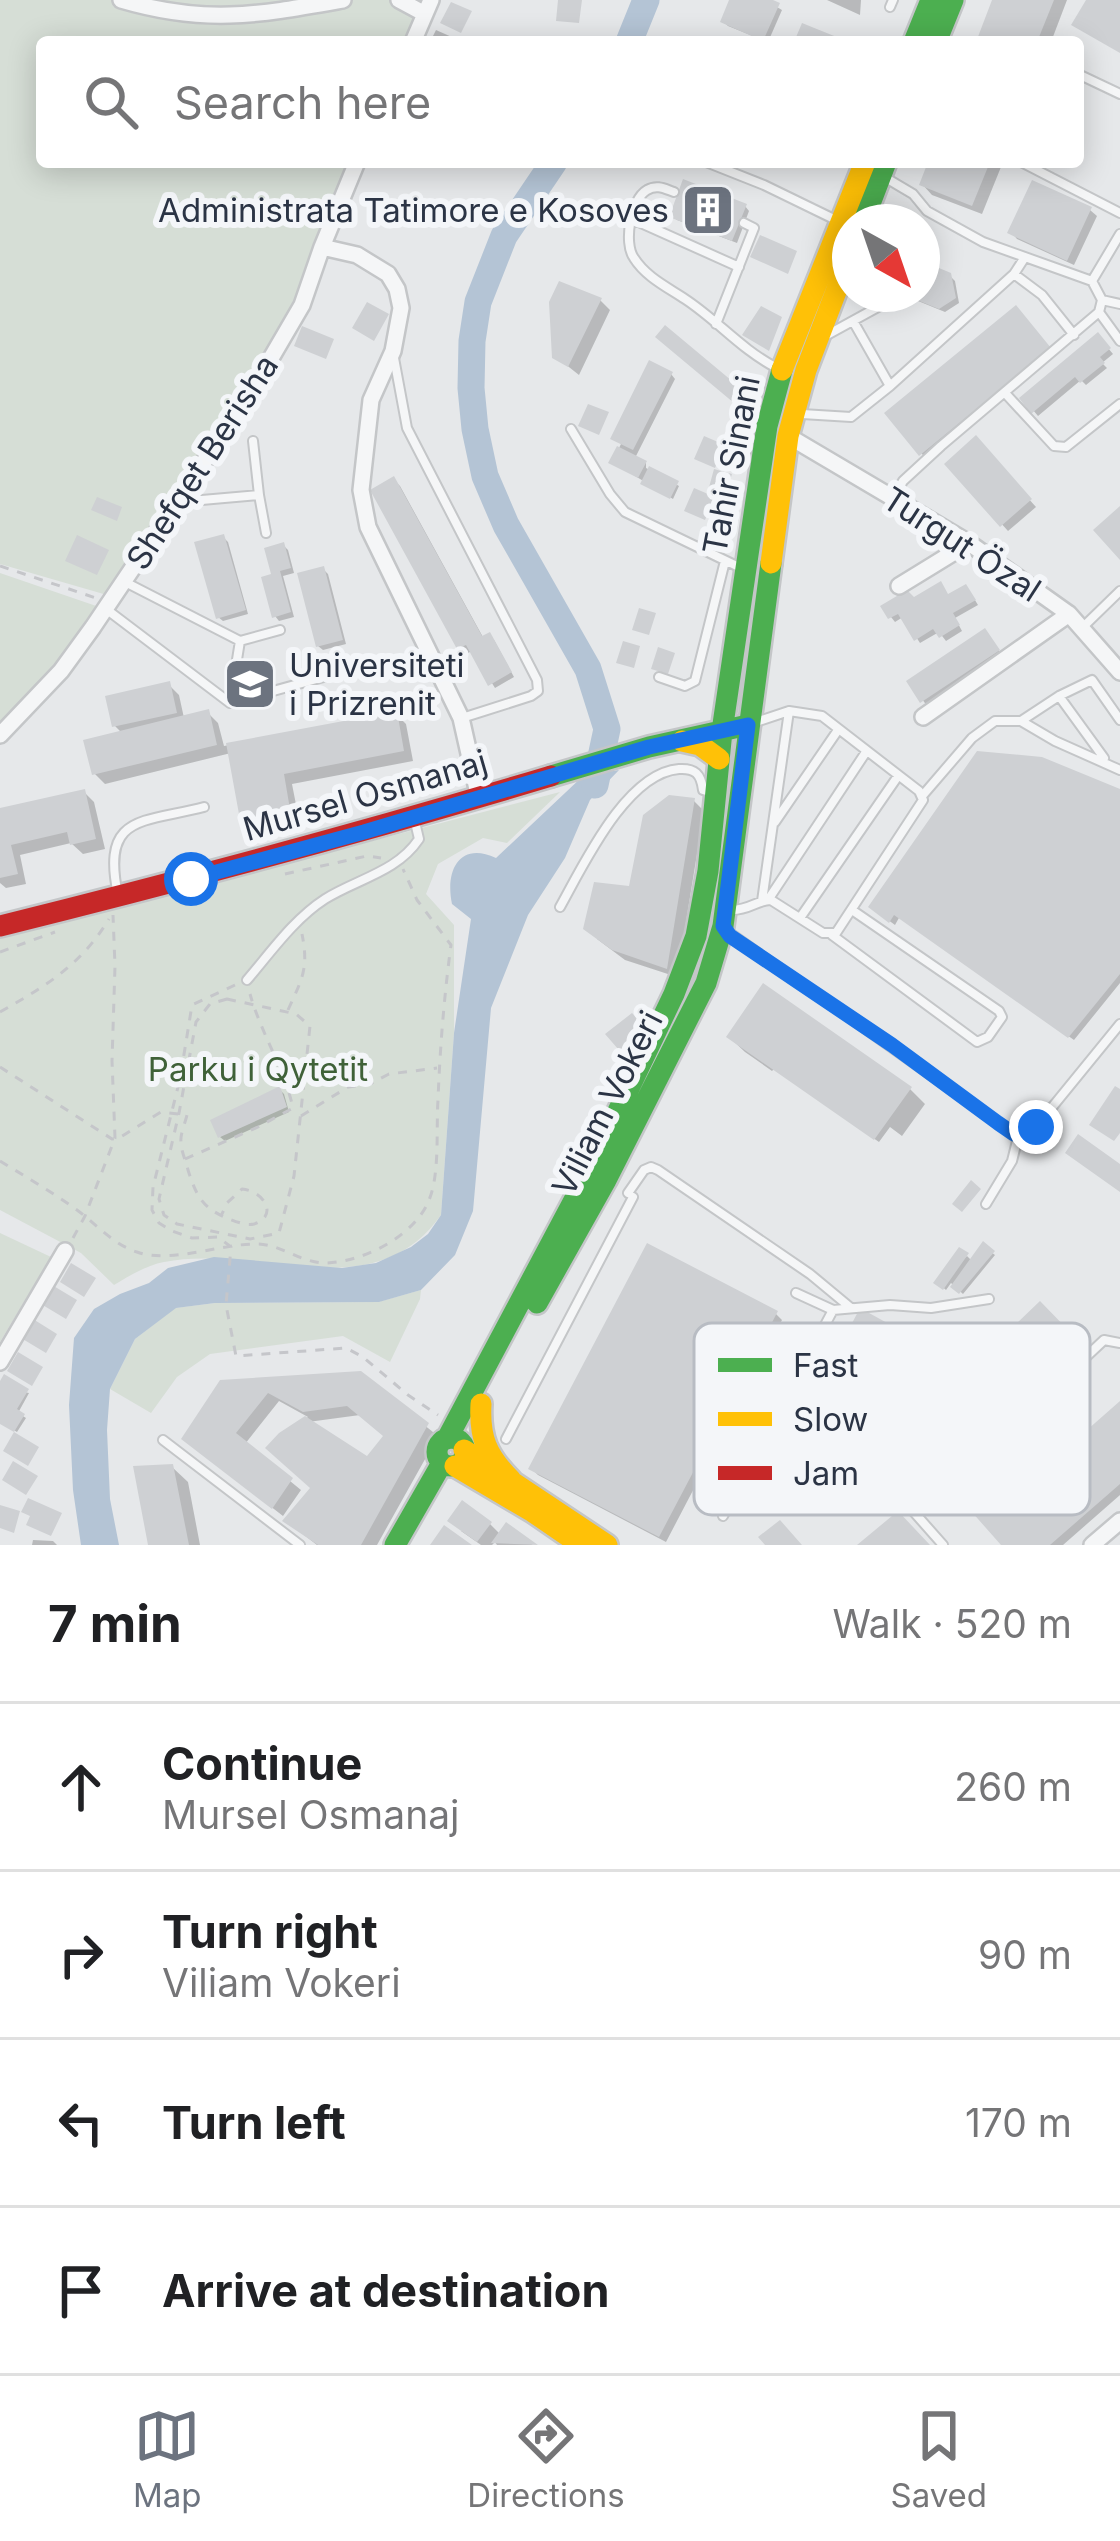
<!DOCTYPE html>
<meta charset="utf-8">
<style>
body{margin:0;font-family:Inter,sans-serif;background:#f6f6f6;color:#202124}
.compass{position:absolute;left:832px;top:204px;width:108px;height:108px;border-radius:50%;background:#fff;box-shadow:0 6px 30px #0003;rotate:140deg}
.stop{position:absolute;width:36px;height:36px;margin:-27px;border:9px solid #1a73e8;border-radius:50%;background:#fff}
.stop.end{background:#1a73e8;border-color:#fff;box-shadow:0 3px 12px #0008}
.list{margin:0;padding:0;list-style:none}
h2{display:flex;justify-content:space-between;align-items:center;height:156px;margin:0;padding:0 48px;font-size:51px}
h2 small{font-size:39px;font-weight:400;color:#757577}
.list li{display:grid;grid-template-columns:78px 1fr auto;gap:36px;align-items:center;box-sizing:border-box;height:168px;padding:0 48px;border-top:3px solid #e0e0e0}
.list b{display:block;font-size:45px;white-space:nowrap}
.list p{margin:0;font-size:39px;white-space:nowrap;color:#757577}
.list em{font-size:39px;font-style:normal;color:#757577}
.icon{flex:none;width:66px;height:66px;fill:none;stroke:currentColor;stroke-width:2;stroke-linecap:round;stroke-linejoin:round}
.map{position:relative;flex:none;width:1120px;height:1545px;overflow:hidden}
.search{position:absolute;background:#fff;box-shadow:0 6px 30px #0003;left:36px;right:36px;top:36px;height:132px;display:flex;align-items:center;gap:30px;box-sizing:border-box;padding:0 42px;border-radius:12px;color:#757577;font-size:45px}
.sheet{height:828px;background:#fff}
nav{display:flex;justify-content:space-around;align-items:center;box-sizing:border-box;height:168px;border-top:3px solid #e0e0e0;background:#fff;font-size:33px;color:#757577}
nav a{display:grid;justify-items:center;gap:6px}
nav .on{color:#6c737f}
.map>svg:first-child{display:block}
.green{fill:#d6ded6}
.water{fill:#b4c4d5}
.shadow{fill:#0003;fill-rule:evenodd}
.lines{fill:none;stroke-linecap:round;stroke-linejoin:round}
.river{stroke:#b4c4d5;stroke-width:27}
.building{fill:#ced0d3}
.lane-casing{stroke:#c4c6c8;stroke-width:12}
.street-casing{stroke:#c4c6c8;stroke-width:20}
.fast-casing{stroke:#c4c6c8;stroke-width:26}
.slow-casing{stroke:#c4c6c8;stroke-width:26}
.jam-casing{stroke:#c4c6c8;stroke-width:26}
.path{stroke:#c5c6ca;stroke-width:3;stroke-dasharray:9 9;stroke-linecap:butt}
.lane{stroke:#f5f6f7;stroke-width:8}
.street{stroke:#f5f6f7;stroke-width:15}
.fast{stroke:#4caf50;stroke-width:21}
.slow{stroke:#ffc107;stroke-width:21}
.jam{stroke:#c62828;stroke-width:21}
.route{stroke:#1a73e8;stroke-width:15}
.labels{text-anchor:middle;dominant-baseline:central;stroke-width:12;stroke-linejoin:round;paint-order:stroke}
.poi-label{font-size:33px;fill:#2b3445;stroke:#f4f6f9;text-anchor:end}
.street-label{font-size:33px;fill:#2b3445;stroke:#f4f6f9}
.park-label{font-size:33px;fill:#3f6138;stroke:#f4f6f9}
.key{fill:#f4f6f9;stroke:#b8bcc3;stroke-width:3}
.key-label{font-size:33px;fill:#2b3445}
</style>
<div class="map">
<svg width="1120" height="1545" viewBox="0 0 1120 1545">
<rect width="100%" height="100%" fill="#e6e8ea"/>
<path class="green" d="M0 0H426L406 42H42V162H349L333 195 295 301 208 444 107 595 0 564Z
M0 573 105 609 0 723Z
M560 792 507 843 483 838 438 864 426 894 454 925V1033L441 1215C373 1311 258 1243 164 1262 147 1265 129 1276 114 1285L81 1253 0 1210V938Z
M0 1233 51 1257 0 1342Z
M421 1290 420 1299 390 1362 343 1336 210 1354 177 1377 151 1413 110 1389 135 1339 175 1308 215 1303 378 1302Z"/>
<path class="water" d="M619 770 590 800 565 858 528 915 491 1008 473 1211 455 1255 421 1290 379 1302 215 1303 176 1308 135 1339 110 1389 107 1430 110 1499 119 1545H81L73 1490 69 1405 74 1338 94 1309 120 1294 149 1283 168 1268 214 1257 342 1268 376 1263 411 1247 428 1234 441 1215 454 1033 471 919 452 904C445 871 459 841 496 858L583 776Z"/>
<path class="shadow" d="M732 0H765L782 10 768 42 728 26 723 21Z
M827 0H861L860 15Z
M995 0H1067L1051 42H979Z
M436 30 454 38 455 42H430Z
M931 162H1003L982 214 932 195 922 184Z
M745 206 749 211 737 243 677 220 672 216Z
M1090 210 1097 216 1074 265 1017 239 1011 232Z
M922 265 950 276 955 281 959 303 945 312 901 294H922Z
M600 300 610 310 579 375 555 356Z
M1022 315 1055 356 928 461 888 414Z
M1098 336 1113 354 1102 363 1107 368 1086 385 1081 380 1038 416 1023 398Z
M671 374 675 379 635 458 646 463V468L679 486 673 499 612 462 621 444Z
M976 440 1036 507 1008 531 948 464Z
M394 480 400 486 484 639 494 640 514 677 495 688 472 651 466 654 460 648Z
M223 537 228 542 248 614 223 621 218 617Z
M284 546 288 550 294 573 283 576 294 617 279 621 275 616V576Z
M323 569 328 574 346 644 323 650 318 646Z
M970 592 978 605 955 618 962 631 946 641 939 632 920 643 903 617 895 622 891 617 913 600Z
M989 636 1002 655 927 706 910 682Z
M169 685 179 695 184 718 208 713 218 723 224 746 396 714 406 724 413 761 292 784 300 825 254 833 243 823 231 753 105 784 94 773 122 733 115 726Z
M84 792 94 802 105 849 83 854 71 843 20 855 26 884 6 888 0 883V811Z
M1120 792V983L1074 1040 900 916 895 925 876 911Z
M694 801 704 811 677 977 625 960 597 939Z
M632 1017 644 1030 629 1056 609 1035Z
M729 1037 910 1089 925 1104 902 1136 890 1127 879 1142 774 1069 772 1071 745 1052Z
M279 1089 284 1094 289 1112 225 1141 220 1137Z
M983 1246 995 1255 963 1294 951 1283 946 1290 937 1282 967 1256 971 1260Z
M1040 1305 1078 1345 1032 1389 994 1349Z
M776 1314 782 1320 666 1542 538 1475 532 1469Z
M360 1374 438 1436 377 1545H317L286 1521 314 1488 281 1436 308 1417 279 1401 245 1444 301 1490 283 1516 195 1448 221 1383ZM360 1415 386 1437 367 1460 308 1422Z
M0 1387 29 1393 18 1413 26 1418 17 1432 0 1422Z
M1120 1405V1495L1063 1545H1005L1030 1484Z
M172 1467 188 1482 200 1545H152Z
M490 1524 501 1535 507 1527 533 1545H497L495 1542 492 1545H481L461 1531Z
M33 1540 53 1541 57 1545H32Z"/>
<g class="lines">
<path class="river" d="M629 42 646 0
M554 162 504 236 478 302 472 341 471 388 475 429 485 476 506 525 588 669 607 729 595 785"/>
</g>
<path class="building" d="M558 0H582L579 23 556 21Z
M729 0H773L780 3 763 41 720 22Z
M992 0H1054L1037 42H976Z
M1086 0H1120V53L1071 25Z
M451 2 472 11 461 33 440 23Z
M802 23 849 42H794Z
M928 162H990L972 206 919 185Z
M683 179 747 204 732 241 669 217Z
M1032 180 1092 207 1067 261 1007 233Z
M760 235 797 251 788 274 750 257Z
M922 261 951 273 956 298 939 309 902 294H922Z
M559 281 602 298 568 367 552 358 549 302Z
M367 302 389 314 374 341 352 328Z
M1016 305 1051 348 919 456 884 413Z
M761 306 782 317 769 351 742 335Z
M665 325 744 391 734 403 655 337Z
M302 326 334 339 326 359 294 346Z
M1098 332 1111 348 1100 357 1105 363 1080 383 1075 377 1031 414 1019 398Z
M649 360 673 372 633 450 610 439Z
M588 404 609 412 599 435 578 426Z
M976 435 1032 499 1000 527 944 464Z
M704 436 725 445 715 468 694 459Z
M617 446 647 461 638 478 608 463Z
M649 466 679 481 670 499 640 484Z
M714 469 732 474 725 496 708 491Z
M394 476 482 636 490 632 512 672 488 686 466 645 457 649 370 490Z
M694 488 715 497 705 520 684 511Z
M97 497 122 507 117 521 91 510Z
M1120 506V560L1093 530Z
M224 534 246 610 216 619 194 542Z
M77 535 109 550 97 575 65 561Z
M284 542 291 568 280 571 291 612 272 618 261 577 271 574 264 548Z
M324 566 343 640 316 647 297 573Z
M941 581 948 594 966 584 976 600 953 613 960 625 939 638 933 629 914 641 898 614 888 619 880 606 907 590 914 597Z
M639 608 656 613 649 635 632 630Z
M985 628 1000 650 920 703 906 681Z
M623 641 640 646 634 668 616 663Z
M658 647 675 653 668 674 651 669Z
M170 681 177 713 112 727 105 696Z
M209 709 217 745 92 775 83 740Z
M397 711 404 751 284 774 291 815 241 825 226 743Z
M977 751 1042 757 1120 789V974L1068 1038 894 915 889 923 868 907Z
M85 789 96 839 70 845 67 832 11 845 18 874 0 878V808Z
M669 795 695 798 667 969 612 950 583 929 594 882 629 886 643 815Z
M763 983 912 1087 874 1140 726 1037Z
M632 1013 643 1025 625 1057 605 1034Z
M280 1086 287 1107 218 1138 210 1120Z
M1115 1086 1120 1089V1133L1114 1141 1089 1125Z
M1078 1134 1120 1164V1192L1065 1153Z
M971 1180 981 1189 962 1212 952 1204Z
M983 1241 995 1251 959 1294 950 1287Z
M647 1243 778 1311 659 1537 528 1469Z
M959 1247 969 1253 943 1290 933 1283Z
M71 1263 96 1278 84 1297 60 1282Z
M52 1285 77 1300 66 1319 41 1304Z
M1040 1301 1074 1336 1024 1385 990 1349Z
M860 1308 976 1372 960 1401 929 1384 925 1393 895 1376 888 1387 873 1379 879 1369 867 1362 878 1342 850 1327Z
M33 1319 57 1334 46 1353 21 1338Z
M943 1322 978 1343 971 1355 936 1335Z
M18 1352 43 1367 32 1386 7 1371Z
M361 1371 429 1423 361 1545H318L282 1521 310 1488 265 1448 279 1433 305 1416 367 1456 383 1436 347 1406 303 1412 268 1393 236 1433 293 1478 272 1509 181 1439 220 1380Z
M4 1374 29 1389 17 1409 25 1414 14 1432 0 1424V1381Z
M1120 1401V1484L1050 1545H1001L963 1502 1011 1460 1029 1481Z
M14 1432 39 1447 28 1466 3 1451Z
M13 1461 38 1476 26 1495 2 1480Z
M173 1464 189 1545H148L133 1466Z
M28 1498 62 1513 51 1536 26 1525 30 1516 21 1512Z
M462 1500 492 1522 477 1542 447 1521Z
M0 1505 20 1511 14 1533 0 1528Z
M898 1511 930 1545H857Z
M780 1520 802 1545H765L758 1537Z
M506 1522 538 1545 491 1543Z
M444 1525 472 1545H430Z"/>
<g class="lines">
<g class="lane-casing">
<path id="lane" d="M890 7 893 0
M1078 74 1120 94
M706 162 764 185 838 221
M1021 162 1120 213
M886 178 913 194 927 211 983 242 1092 281
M674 192C665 189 657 184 647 190 631 199 623 243 634 258 646 277 667 287 685 299 717 320 741 349 775 367
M632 219 739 267
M1025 257 1014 274 1042 295 1074 335
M1102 300 1120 304
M1099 312 1120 341
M853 321 890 386
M716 324 754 228 744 223
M827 335 889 301 891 294
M394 358 407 428 537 680 538 691 531 696 462 718
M1005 393 1054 446 1066 447 1120 404
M802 414 851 417 890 386 1014 274
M571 429 610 494 625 512 743 569
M253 441 259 495
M894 497 903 481 941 446 1099 312 1102 300 1092 281 1120 234
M179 502 259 495 266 533
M125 582 240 641 230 703
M106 609 230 703 338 673
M1083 627 1120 591
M240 641 280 630
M659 677 685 686 695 681 725 561
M1059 696 1104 758
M1021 721 1059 696 1092 680 1120 720
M923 795 972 738 995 721H1021L1055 741 1120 770
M775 822 838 730
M118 895C101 814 142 823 204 807
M768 900 866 752
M762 901 789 711
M560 907C583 866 626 773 679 769 695 768 701 774 703 790L713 793
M732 910C750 910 757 900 771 900L823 933H836L923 800 919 791 822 716 789 711 756 722
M800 918 898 776
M727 931 1014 1134 1036 1127 1120 1024
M832 935 977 1042 988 1037 1002 1017 999 1011 852 910
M247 980C271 952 294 919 325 899 357 879 397 872 419 839L415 822
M628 1193 644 1170 651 1167 658 1170 810 1274 851 1308
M986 1204 1012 1161 1019 1133
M796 1293 833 1310 890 1305 931 1308 989 1299
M806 1360 889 1403 952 1407C975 1403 976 1380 982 1361
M1056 1385 1104 1340 1120 1343
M506 1439 633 1197
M163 1440 300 1545
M875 1468 943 1545
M723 1516 833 1310"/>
</g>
<g class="street-casing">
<path id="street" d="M121 0C206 25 258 15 343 0
M399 0 425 14
M413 42 431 0
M322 247 357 255 388 274 397 289 401 308 393 351 371 400 361 490 368 527 461 718 479 798
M788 436 969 543 1069 614 1120 672
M899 586 969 543
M923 717 1069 614
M0 735 61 671 93 627 253 389 302 305 322 247 357 162
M0 1362 65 1251
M1092 1545 1120 1521"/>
</g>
<g class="fast-casing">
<path id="fast" d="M914 42 931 0
M936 42 953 0
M863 222 886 162
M551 776 649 747 748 725
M537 1303 606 1180 706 983 723 926 771 563
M437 1452a14 14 0 1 1 28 0a14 14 0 1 1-28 0Z
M447 1439 588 1174 674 994 696 936 708 871 722 731 767 426 782 370
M395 1545 442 1463"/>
</g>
<g class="slow-casing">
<path id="slow" d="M782 370 865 162
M771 563 788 436 806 370 850 255
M682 741 700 745 719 759
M481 1404C479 1438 487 1456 511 1480
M464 1450 607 1545
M455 1466 533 1512 581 1545"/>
</g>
<g class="jam-casing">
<path id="jam" d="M0 926C185 880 368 831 551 776"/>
</g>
<path class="path" d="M0 566 96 598
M285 874 367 856 381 858
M0 952 55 932
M235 985 192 1005 180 1079 153 1187 152 1210 159 1223 172 1231 192 1238 218 1237 231 1247 226 1305 236 1356 346 1348 363 1357 408 1395 438 1415
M227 999 296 1014 310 1026 294 1176 279 1233 250 1239 177 1224 164 1215 159 1199 179 1113 196 1022 210 1004Z
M288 1010C302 979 309 969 302 934
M0 1012C46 986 81 965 109 919
M0 1067 112 1139 119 1138 161 1112 187 1115C185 1124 180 1134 181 1142 181 1151 186 1161 188 1170 196 1195 202 1208 227 1218 234 1221 246 1226 254 1224 279 1216 264 1191 242 1189L227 1203 221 1216
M301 1116 348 1087 370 1084 389 1074 437 1068
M185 1159 258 1127 293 1108C284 1068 261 1033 250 994
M0 1161C26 1177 52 1192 77 1210 96 1224 114 1245 137 1252 169 1264 220 1244 255 1244 279 1243 299 1262 324 1263 362 1263 415 1236 429 1200 440 1174 436 1129 438 1100 440 1048 444 997 451 945L417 900 403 869
M73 1238 85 1216 115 1138 112 1061 115 966 113 915"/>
<use href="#lane" class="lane"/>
<use href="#street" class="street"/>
<use href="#fast" class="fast"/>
<use href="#slow" class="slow"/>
<use href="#jam" class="jam"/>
</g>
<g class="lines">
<path class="route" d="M191 879 364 832 649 747 748 725 723 926 730 936 892 1045 998 1123 1014 1134 1036 1127"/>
</g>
<defs>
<g id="building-square" transform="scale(2.7)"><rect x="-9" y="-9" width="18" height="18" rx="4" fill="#6c737f" stroke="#f4f6f9"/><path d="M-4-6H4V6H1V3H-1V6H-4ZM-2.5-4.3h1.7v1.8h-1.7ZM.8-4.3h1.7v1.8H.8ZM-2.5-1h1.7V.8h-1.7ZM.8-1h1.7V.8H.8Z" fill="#fff"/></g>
<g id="university-square" transform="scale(2.7)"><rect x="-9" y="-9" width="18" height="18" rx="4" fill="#6c737f" stroke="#f4f6f9"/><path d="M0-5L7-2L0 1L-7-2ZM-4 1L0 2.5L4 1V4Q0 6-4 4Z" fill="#fff"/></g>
</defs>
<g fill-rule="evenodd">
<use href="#building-square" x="708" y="210"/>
<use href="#university-square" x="250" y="684"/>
</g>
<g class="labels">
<g class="poi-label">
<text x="669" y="210">Administrata Tatimore e Kosoves</text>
<text x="289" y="665" text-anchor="start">Universiteti<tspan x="289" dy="38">i Prizrenit</tspan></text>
</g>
<g class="street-label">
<text transform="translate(202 462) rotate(-57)">Shefqet Berisha</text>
<text transform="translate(731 465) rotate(-79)">Tahir Sinani</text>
<text transform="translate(962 544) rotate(33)">Turgut Özal</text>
<text transform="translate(365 795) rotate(-16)">Mursel Osmanaj</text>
<text transform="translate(607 1103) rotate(-63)">Viliam Vokeri</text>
</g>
<g class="park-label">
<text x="258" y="1069">Parku i Qytetit</text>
</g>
</g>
<rect x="694" y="1323" width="396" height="192" rx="18" class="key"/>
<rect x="718" y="1358" width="54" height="14" fill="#4caf50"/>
<rect x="718" y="1412" width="54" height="14" fill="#ffc107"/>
<rect x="718" y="1466" width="54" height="14" fill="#c62828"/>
<g class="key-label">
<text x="793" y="1377">Fast</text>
<text x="793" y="1431">Slow</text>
<text x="793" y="1485">Jam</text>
</g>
</svg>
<svg class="compass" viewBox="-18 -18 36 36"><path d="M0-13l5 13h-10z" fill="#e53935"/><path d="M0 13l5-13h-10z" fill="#757577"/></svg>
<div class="stop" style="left:191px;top:879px"></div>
<div class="stop end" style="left:1036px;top:1127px"></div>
<div class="search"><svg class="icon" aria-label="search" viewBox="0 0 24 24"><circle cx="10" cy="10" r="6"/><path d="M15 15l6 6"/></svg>Search here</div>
</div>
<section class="sheet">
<h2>7 min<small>Walk · 520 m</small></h2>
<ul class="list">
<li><svg class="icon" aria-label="ahead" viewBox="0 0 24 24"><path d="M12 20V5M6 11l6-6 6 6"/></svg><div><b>Continue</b><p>Mursel Osmanaj</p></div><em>260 m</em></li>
<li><svg class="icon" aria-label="right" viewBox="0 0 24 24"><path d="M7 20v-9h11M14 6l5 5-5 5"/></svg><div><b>Turn right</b><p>Viliam Vokeri</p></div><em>90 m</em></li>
<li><svg class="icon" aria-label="left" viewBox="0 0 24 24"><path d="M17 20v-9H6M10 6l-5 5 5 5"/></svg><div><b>Turn left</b></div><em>170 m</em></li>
<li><svg class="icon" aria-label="arrive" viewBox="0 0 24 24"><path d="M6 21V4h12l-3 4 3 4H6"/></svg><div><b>Arrive at destination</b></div></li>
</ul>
</section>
<nav>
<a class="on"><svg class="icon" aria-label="map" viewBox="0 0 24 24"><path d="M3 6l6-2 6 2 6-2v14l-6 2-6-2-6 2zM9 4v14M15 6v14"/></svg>Map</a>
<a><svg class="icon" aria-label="directions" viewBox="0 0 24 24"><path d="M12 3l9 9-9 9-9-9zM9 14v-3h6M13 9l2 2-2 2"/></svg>Directions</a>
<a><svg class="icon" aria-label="saved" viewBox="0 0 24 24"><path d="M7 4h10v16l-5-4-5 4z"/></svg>Saved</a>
</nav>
